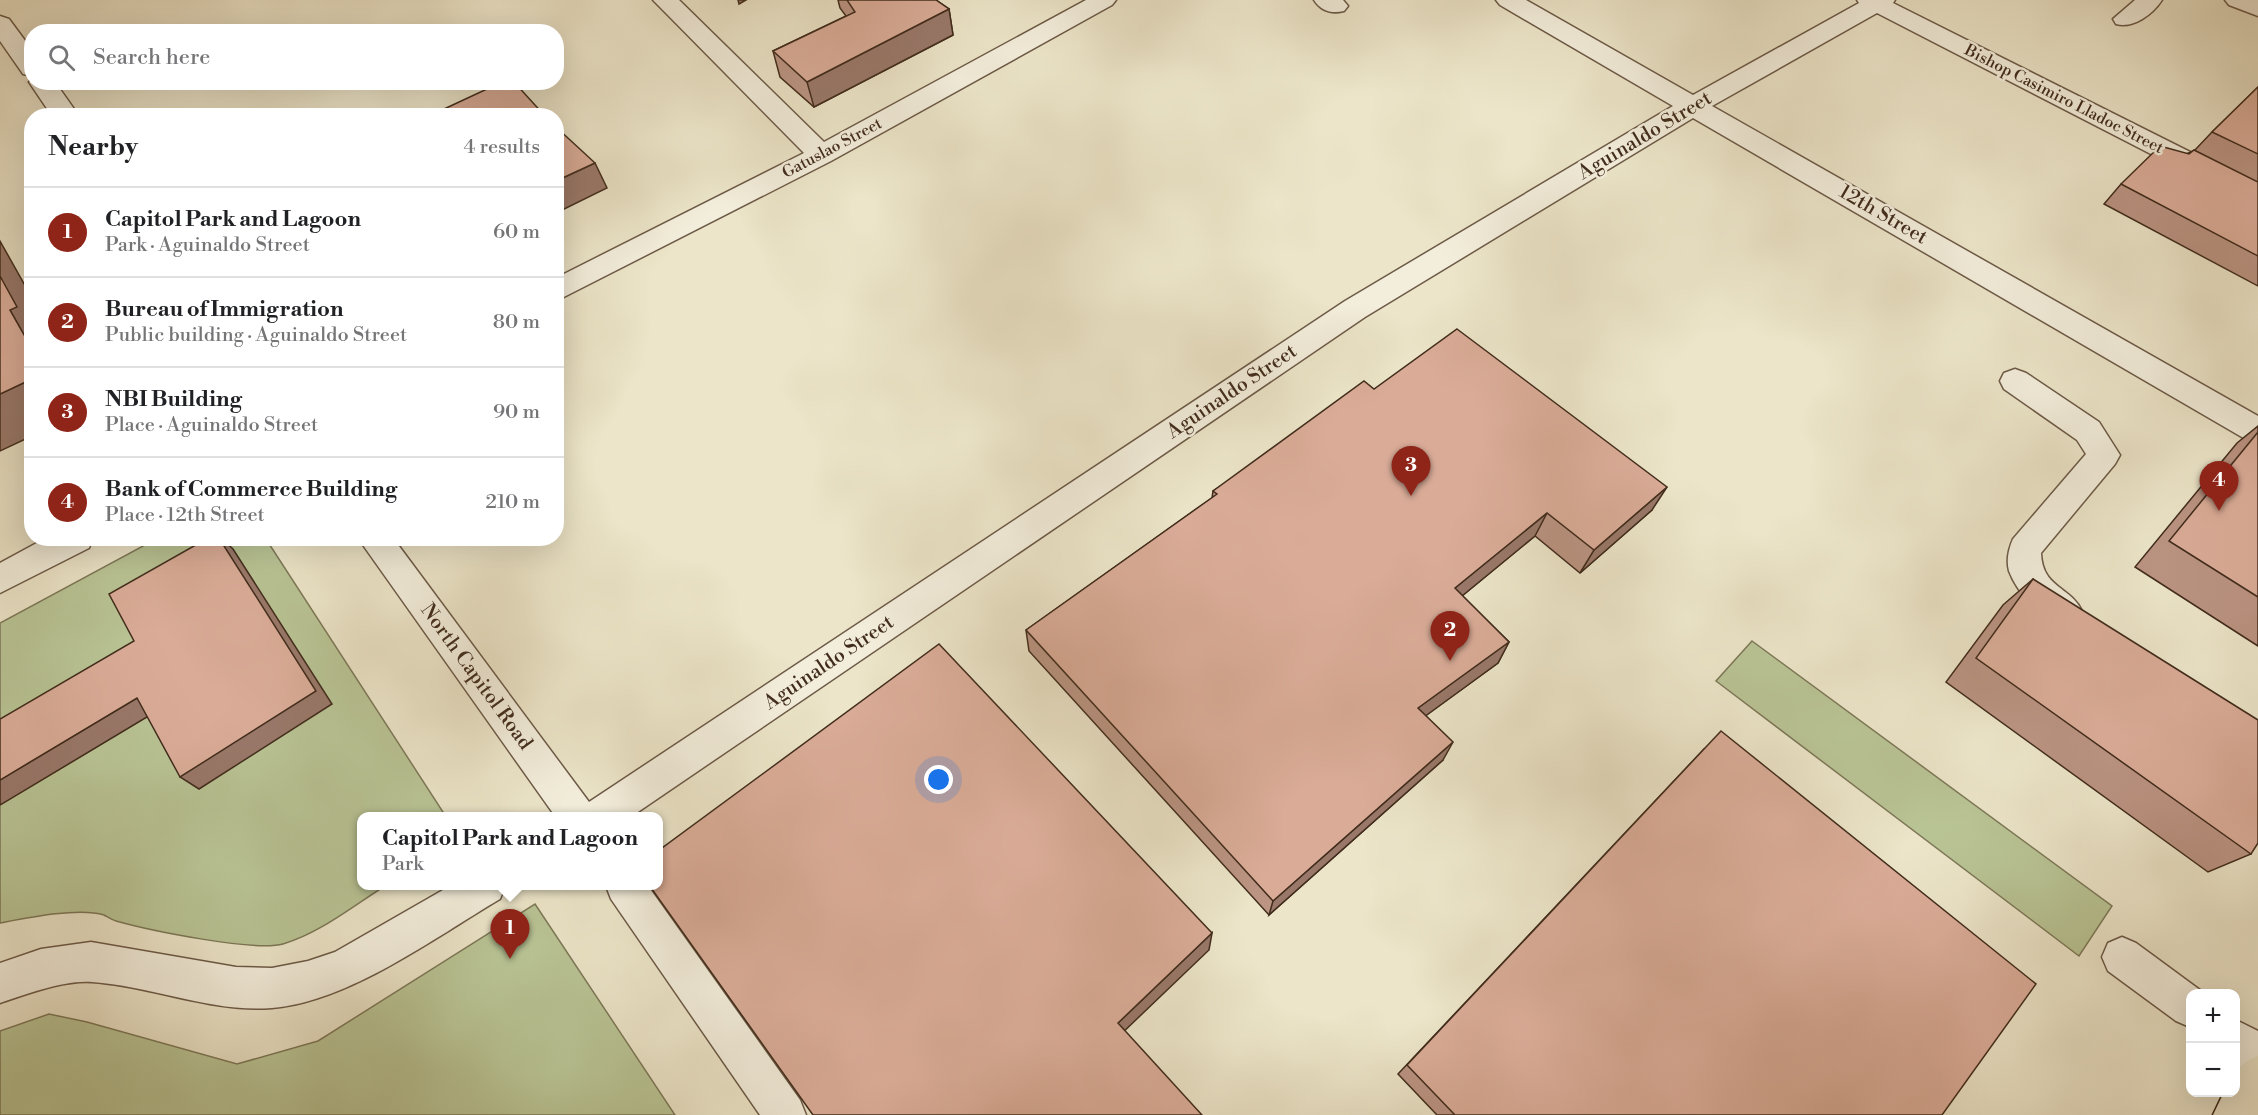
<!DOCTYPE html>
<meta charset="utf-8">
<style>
body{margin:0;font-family:"Libre Bodoni",serif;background:#f6f6f6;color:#202124}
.controls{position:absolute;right:18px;bottom:18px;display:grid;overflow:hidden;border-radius:12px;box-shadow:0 6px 24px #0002}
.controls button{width:54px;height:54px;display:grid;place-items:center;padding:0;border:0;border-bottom:2px solid #e0e0e0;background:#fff;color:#202124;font:30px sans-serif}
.you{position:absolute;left:939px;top:780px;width:21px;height:21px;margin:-15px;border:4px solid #fff;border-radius:50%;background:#1a73e8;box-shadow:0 0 0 9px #1a73e833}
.badge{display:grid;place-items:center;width:39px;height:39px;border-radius:50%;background:#8f2418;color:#fff;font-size:20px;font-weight:700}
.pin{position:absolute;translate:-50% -50px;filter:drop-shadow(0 2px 3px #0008)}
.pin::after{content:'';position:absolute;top:32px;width:21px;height:18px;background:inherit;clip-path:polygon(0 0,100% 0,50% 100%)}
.popup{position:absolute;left:357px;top:812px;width:306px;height:78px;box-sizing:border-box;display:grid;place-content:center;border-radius:12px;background:#fff;filter:drop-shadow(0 2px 4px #0005);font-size:20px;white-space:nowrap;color:#757577}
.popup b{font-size:22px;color:#202124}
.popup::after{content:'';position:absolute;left:50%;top:100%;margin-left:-12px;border:12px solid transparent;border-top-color:#fff}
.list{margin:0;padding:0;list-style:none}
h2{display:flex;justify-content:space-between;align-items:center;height:78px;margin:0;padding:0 24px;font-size:26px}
h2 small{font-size:20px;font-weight:400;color:#757577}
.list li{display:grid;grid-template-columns:39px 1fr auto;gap:18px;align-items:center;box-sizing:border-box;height:90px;padding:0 24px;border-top:2px solid #e0e0e0}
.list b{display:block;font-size:22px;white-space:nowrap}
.list p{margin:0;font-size:20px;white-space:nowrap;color:#757577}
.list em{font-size:20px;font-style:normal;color:#757577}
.icon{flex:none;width:33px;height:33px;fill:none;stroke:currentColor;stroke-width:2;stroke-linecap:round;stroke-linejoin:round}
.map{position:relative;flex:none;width:2258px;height:1115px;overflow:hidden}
.search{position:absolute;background:#fff;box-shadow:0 6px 24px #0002;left:24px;top:24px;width:540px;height:66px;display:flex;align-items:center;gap:15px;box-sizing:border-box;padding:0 21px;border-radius:24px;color:#757577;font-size:22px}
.panel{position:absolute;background:#fff;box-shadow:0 6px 24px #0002;left:24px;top:108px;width:540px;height:438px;border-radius:24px}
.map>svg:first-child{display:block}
.green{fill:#b9c495;stroke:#7d7858;stroke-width:1.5}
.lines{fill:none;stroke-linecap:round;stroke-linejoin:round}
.minor-casing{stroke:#6c5a47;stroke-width:3}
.major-casing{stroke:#412c1c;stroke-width:3}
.minor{fill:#f3eedc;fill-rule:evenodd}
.major{fill:#ece5c9;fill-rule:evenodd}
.wall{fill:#bb9483;stroke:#412c1c;stroke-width:1.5}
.shaded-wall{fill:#99786a;stroke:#412c1c;stroke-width:1.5}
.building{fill:#daac98;stroke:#412c1c;stroke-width:1.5}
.labels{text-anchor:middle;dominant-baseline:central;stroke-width:5;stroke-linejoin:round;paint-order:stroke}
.far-street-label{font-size:16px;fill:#412c1c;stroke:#f3eedc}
.street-label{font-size:20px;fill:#412c1c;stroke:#f3eedc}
</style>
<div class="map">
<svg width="2258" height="1115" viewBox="0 0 2258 1115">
<rect width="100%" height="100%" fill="#ece5c9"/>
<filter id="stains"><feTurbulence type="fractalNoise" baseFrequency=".00333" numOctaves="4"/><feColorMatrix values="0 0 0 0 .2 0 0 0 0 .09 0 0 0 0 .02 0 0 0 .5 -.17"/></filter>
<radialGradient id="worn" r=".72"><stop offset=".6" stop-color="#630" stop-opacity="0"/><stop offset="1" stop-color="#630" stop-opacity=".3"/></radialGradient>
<path class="green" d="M156 539H266L443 812 444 816H362V886H385C353 906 320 933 283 944 254 952 148 930 116 921 112 920 108 917 104 915 79 907 26 918 0 923V805L178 698 154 654 0 745V623Z
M1752 641 2112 906 2079 956 1716 681Z
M535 904 675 1115H0V1031L49 1014 87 1022 237 1064 318 1041Z"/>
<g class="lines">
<g class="minor-casing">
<path id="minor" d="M653 0H679L824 142 1086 0H1116L1112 5 831 161 556 301V278L804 153Z
M1314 0H1343L1348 6 1344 11C1332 14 1321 11 1314 0Z
M1496 0H1526L1693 95 1859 3 1857 0H1895L1893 3 2258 186V206L2248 204 1877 13 1712 106 2258 416V443L2247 440 1693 118 1365 317 632 816H555L358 538H393L589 802 1345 301 1673 106 1500 5Z
M2135 0H2162C2153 14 2133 29 2116 24L2113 19Z
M2225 0H2258V16L2229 5Z
M0 16 9 19 32 50V76L23 74 0 41Z
M32 79V82H55L79 116H52L29 82Z
M2015 369 2026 373 2099 422 2120 455 2115 464 2041 553C2042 588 2070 586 2082 611L2077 621C2073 623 2068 626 2064 625 2042 623 2016 590 2009 571 2006 560 2009 548 2013 539L2086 454 2077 440 2004 389 2000 381 2004 373Z
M46 538H93L89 548 0 593V563Z
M450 886H505L500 899C434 938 348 1002 272 1008 212 1013 152 986 92 982 63 980 28 994 0 1003V963L41 949 91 942 236 967 272 968 308 961 335 952Z
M606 886H648L800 1100 806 1115H760L611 899Z
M2122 937 2136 943 2204 993 2190 994V1027L2176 1021 2108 971 2102 957 2108 943Z
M2236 1020 2258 1031V1078L2236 1065Z"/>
</g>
<g class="major-casing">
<path id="major" d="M2258 1056V1115H2213L2224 1092H2236C2236 1070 2237 1065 2258 1056Z"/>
</g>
<use href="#minor" class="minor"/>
<use href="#major" class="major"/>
</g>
<path class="wall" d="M838 0H936L949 9 953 35 814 107 780 77 773 51 846 16 840 8Z
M2258 87V286L2104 204 2121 184 2195 150 2212 132Z
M1374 389 1652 510 1580 573 1535 536 1462 596 1509 642 1498 663 1425 716 1443 760 1269 915 1029 651 1026 630 1212 498 1213 491Z
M2258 426V646L2135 567 2237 443Z
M2033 579 2251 854 2208 872 1946 682 2003 605Z
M1704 749 1942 1115H1437L1398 1074Z"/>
<path class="shaded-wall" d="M738 0H746L739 4Z
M949 9 953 35 814 107 807 82Z
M595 163 607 188 556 213V181Z
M0 241 32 298V349L10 310 0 276Z
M32 379V436L0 451V394Z
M1667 487 1652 510 1580 573 1594 550Z
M1547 513 1535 536 1445 610 1455 588Z
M219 538H221L233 549 332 704 199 789 180 777Z
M1509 642 1498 663 1409 728 1418 708Z
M137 698 157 711 0 805V780Z
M1453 742 1443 760 1269 915 1273 901Z
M1212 933 1209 950 1118 1037V1023Z"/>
<path class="building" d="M847 0H936L949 9 807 82 773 51 855 12Z
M502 82H514L545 116H429Z
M2258 87V154L2212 132Z
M556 127 595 163 556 181Z
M2160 146 2189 154 2194 150 2258 182V256L2121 184Z
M0 276 17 307 10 310 32 349V379L0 394Z
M1457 329 1667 487 1594 550 1547 513 1455 588 1509 642 1418 708 1453 742 1273 901 1026 630 1217 494 1213 491 1364 381 1374 389Z
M2258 432V597L2169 541Z
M208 538H219L316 691 180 777 137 698 0 780V719L134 641 109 594Z
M2033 579 2258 720V843L2251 854 1976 658Z
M939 644 1212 933 1118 1023 1202 1115H813L649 885H658V851Z
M1721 731 2036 984 1942 1115H1455L1407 1065Z"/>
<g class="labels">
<g class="far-street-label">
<text transform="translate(2064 99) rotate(27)">Bishop Casimiro Lladoc Street</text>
<text transform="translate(832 148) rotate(-28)">Gatuslao Street</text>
</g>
<g class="street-label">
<text transform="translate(1645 136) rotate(-31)">Aguinaldo Street</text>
<text transform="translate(1883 215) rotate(30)">12th Street</text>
<text transform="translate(1232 392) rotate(-34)">Aguinaldo Street</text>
<text transform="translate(829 663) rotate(-34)">Aguinaldo Street</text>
<text transform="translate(476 677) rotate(54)">North Capitol Road</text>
</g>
</g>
<rect width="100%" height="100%" filter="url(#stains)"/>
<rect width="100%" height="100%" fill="url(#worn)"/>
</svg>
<div class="controls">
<button>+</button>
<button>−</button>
</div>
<div class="you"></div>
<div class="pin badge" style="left:510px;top:959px">1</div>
<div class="popup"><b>Capitol Park and Lagoon</b>Park</div>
<div class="pin badge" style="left:1450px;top:661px">2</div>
<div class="pin badge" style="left:1411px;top:496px">3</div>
<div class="pin badge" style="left:2219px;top:511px">4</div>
<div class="search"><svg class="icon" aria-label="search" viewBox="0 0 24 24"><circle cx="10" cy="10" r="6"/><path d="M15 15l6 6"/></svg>Search here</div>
<section class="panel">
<h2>Nearby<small>4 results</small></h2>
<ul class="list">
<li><span class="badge">1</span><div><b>Capitol Park and Lagoon</b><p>Park · Aguinaldo Street</p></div><em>60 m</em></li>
<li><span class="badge">2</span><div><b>Bureau of Immigration</b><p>Public building · Aguinaldo Street</p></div><em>80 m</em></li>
<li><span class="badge">3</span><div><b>NBI Building</b><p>Place · Aguinaldo Street</p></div><em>90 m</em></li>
<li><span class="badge">4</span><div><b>Bank of Commerce Building</b><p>Place · 12th Street</p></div><em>210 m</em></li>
</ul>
</section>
</div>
